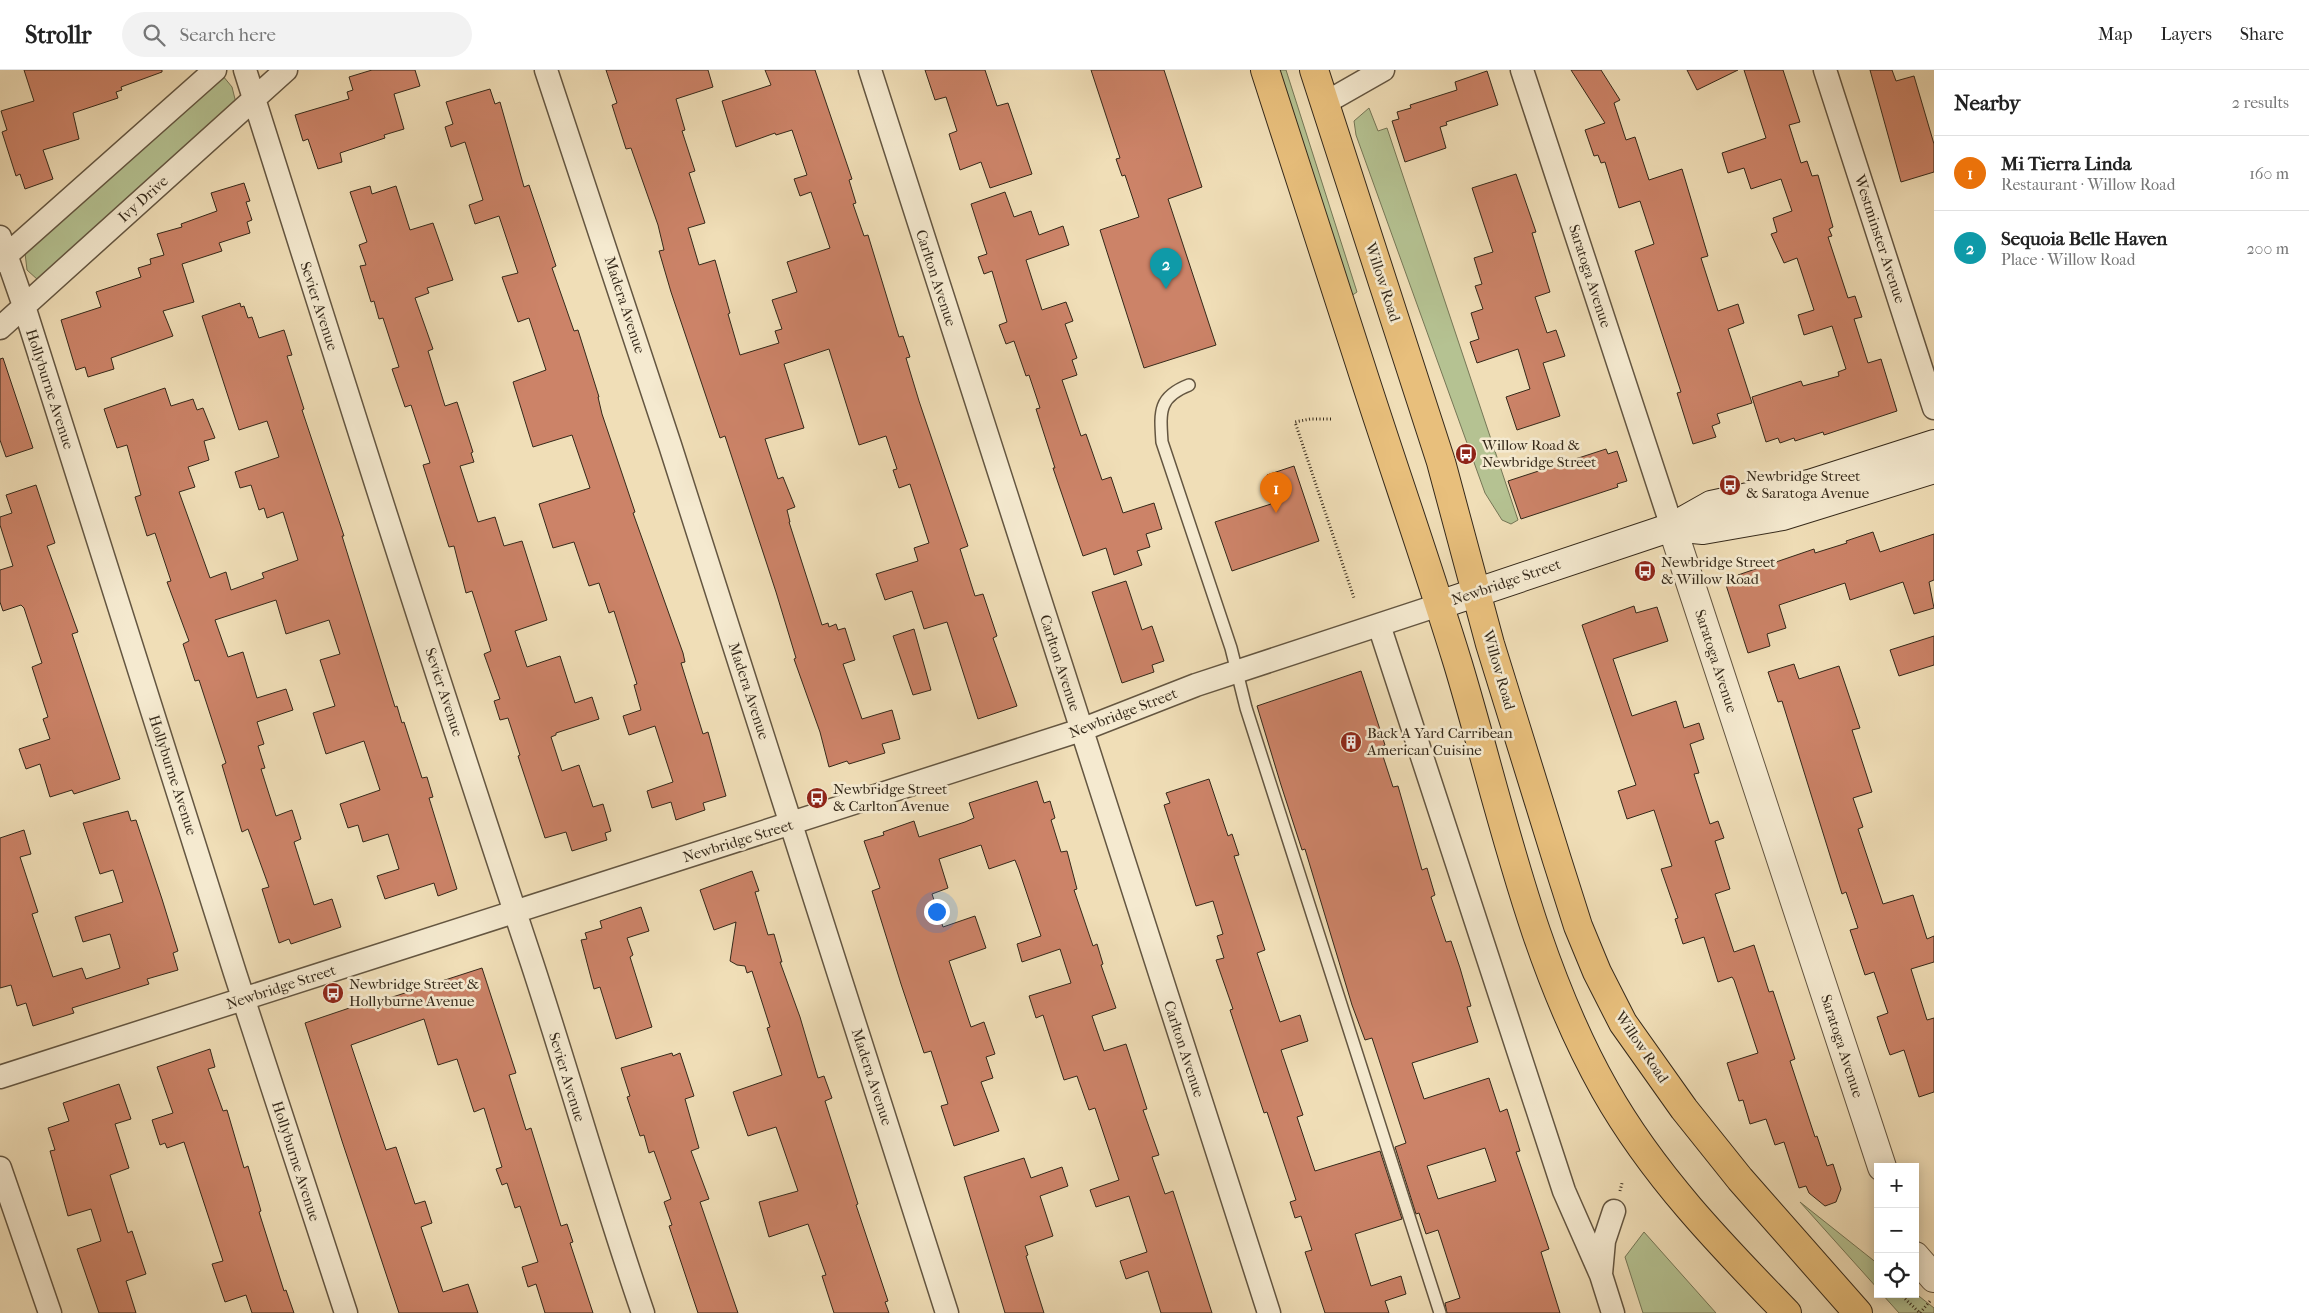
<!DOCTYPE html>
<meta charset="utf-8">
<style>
body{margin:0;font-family:"IM FELL French Canon",serif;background:#f2f2f2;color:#222}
.controls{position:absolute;right:15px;bottom:15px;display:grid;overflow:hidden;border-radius:0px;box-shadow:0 2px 12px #0003}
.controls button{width:45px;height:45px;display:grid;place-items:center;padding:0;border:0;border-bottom:1px solid #e0e0e0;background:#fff;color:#222;font:25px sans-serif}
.you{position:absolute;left:936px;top:841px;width:18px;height:18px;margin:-12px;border:4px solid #fff;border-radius:50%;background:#1a73e8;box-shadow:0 0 0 8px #1a73e833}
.badge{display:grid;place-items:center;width:32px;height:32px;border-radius:50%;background:#7c3aed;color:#fff;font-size:16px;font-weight:700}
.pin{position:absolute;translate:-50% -41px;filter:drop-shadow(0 1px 2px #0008)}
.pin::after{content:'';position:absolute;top:26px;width:18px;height:15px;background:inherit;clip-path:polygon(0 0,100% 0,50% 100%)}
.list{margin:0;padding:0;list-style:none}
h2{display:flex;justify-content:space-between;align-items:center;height:65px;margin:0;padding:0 20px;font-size:21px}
h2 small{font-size:16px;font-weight:400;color:#767676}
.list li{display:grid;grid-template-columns:32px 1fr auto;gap:15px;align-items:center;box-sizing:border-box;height:75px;padding:0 20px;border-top:1px solid #e0e0e0}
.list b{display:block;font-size:19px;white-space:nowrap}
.list p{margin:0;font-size:16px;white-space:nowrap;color:#767676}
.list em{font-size:16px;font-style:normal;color:#767676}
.icon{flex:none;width:28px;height:28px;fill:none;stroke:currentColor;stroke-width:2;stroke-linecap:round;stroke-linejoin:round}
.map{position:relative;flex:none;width:1934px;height:1243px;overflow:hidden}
header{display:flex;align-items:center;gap:30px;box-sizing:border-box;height:70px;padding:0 25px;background:#fff;border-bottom:1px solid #e0e0e0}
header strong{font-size:24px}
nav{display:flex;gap:28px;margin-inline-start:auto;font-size:18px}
.search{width:350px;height:45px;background:#f2f2f2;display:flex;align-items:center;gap:12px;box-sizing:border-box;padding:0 18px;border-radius:28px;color:#767676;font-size:19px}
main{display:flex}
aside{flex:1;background:#fff}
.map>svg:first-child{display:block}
.green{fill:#b5c292;stroke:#757656}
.building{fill:#cc8368;stroke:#35291a;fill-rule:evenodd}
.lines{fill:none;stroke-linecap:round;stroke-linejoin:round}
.service-casing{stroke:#645641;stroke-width:14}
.minor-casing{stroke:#645641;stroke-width:25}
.tertiary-casing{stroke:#645641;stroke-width:30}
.secondary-casing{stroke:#35291a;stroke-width:30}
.primary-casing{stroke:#35291a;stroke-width:30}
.path{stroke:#35291a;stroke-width:3;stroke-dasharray:1 2.5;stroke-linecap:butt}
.service{stroke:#f5ead0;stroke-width:11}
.minor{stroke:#f5ead0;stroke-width:22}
.tertiary{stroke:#f5ead0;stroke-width:28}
.secondary{stroke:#f5ead0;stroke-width:28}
.primary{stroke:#e8bf7c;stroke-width:28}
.labels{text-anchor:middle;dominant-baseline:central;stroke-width:5;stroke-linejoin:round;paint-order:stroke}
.street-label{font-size:15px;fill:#35291a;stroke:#f5ead0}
.poi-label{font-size:15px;fill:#35291a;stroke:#f5ead0;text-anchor:start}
</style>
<header>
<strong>Strollr</strong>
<div class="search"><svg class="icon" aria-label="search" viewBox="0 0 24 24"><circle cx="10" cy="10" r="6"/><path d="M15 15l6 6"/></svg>Search here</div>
<nav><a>Map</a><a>Layers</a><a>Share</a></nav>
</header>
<main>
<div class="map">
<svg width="1934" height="1243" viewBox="0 0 1934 1243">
<rect width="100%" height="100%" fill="#f0deb7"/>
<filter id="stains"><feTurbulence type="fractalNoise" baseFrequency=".004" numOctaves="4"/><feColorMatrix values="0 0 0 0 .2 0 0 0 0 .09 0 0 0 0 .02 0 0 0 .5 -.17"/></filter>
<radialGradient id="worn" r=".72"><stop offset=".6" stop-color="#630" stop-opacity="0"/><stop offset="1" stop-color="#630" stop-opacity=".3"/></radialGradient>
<path class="green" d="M1275 0H1286L1357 222 1351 226Z
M223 6 232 17 236 33 38 210 27 200 25 183Z
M1369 38 1378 61 1387 58 1518 450 1511 454 1502 450 1485 423 1356 65 1354 51Z
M1800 1132 1878 1194V1219Z
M1644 1162 1716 1243H1643L1625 1187Z
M1915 1223 1934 1238V1243H1899L1882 1224Z"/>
<path class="building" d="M24 0H162V2L121 17 122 20 116 22 118 28 73 43 79 69 43 80 53 109 25 119 20 104 16 106 2 62 7 60 1 41 34 31Z
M372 0H415L420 16 394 24 404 59 384 65 385 68 340 83 342 92 318 99 308 69 303 71 295 45 349 29 347 22 353 20 349 7Z
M606 0H708L713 17 676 29 685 60 682 61 695 101 689 103 705 153 688 158 699 195 715 190 730 243 728 244 740 285 779 273 775 261 782 259 772 230 797 222 787 192 830 178 811 122 800 126 794 109 807 105 792 60 776 65 775 63 736 77 722 31 771 15 765 0H815L852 109 849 110 856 133 853 134 864 166 868 165 899 267 903 266 910 287 906 288 919 331 968 476 960 479 975 526 983 524 997 566 993 568 1017 636 978 649 947 552 924 559 912 521 885 530 876 504 918 491 914 478 929 473 910 414 899 418 893 400 897 399 886 366 859 375 829 279 784 294 804 358 765 369 778 409 783 407 795 437 787 440 790 452H789L822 555 828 553 829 557 836 554 838 560 845 558 855 590 843 594 862 649 892 640 900 669 882 674 885 683 849 694 847 691 829 697 820 662 794 589 796 588 776 522 725 366 720 368 671 222 659 181 664 180 658 155 631 78 626 79 612 35 617 33Z
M925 0H985L997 36 1008 33 1032 104 990 118 981 92 960 100 949 64 957 61 946 27 935 30Z
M1091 0H1164L1202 117 1168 129 1216 275 1144 298 1100 160 1139 147 1125 105 1122 106 1116 89 1120 88Z
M1571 0H1601L1620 30 1614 33 1626 70 1635 67 1649 110 1682 99 1708 186 1701 188 1718 241 1738 234 1744 253 1728 259 1752 333 1717 344 1720 353 1712 356 1716 367 1693 374 1677 323 1681 322 1635 181 1654 174 1640 131 1619 138 1605 92 1601 93 1598 85 1594 86 1585 60 1605 53Z
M1687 0H1738L1697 20Z
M1744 0H1783L1800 52 1789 55 1801 93 1807 91 1812 106 1818 105 1833 157 1829 159 1832 166 1828 167 1848 228 1855 226 1862 247 1854 249 1868 293 1881 289 1897 341 1824 365 1823 362 1795 371 1794 368 1780 373 1778 368 1766 372 1752 327 1801 311 1803 316 1839 306 1838 302 1846 299 1832 256 1804 265 1798 245 1814 240 1797 188 1784 193 1771 164 1777 162 1773 148 1792 141 1781 109 1751 119 1744 98 1728 103 1722 83 1766 68Z
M1870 0H1892L1896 11 1914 6 1934 74V102L1901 112Z
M1487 1 1498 35 1446 52 1447 55 1440 57 1446 78 1405 92 1392 51 1399 49 1397 42 1411 38 1410 35 1457 20 1455 12Z
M490 19 495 34 500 32 524 117 529 115 556 196 552 198 574 261 578 260 599 327H598L602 344 635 442 633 443 683 583 685 592 681 593 703 664 708 662 726 726 703 733 705 740 676 750 671 732 652 738 647 721 673 712 655 656 629 665 623 646 641 640 634 615 637 614 614 541 609 543 599 513 589 516 574 472 553 478 539 434 590 418 572 365 533 377 513 312 546 300 529 248 518 252 502 207 518 203 499 146 475 154 469 135 483 130 465 72 451 77 445 57 453 54 446 32Z
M1516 104 1536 162 1532 163 1550 222 1535 227 1547 263 1556 260 1565 286 1543 293 1560 346 1517 360 1506 327 1530 319 1518 279 1477 293 1470 272 1479 269 1471 243 1483 239 1475 216 1482 214 1474 188 1493 182 1472 118Z
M244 113 250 131 246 132 252 150 247 152 250 163 219 173 222 181 182 194 194 232 163 241 173 266 111 288 114 299 88 307 85 297 76 300 61 250 101 237 96 222 141 207 138 198 151 194 150 189 164 185 157 164 182 157 181 154 217 141 211 123Z
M370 116 372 124 396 116 410 160 433 153 453 210 427 218 429 223 415 228 433 279 428 281 445 336 457 332 473 382 471 383 474 392 460 396 478 452 495 447 504 476 522 471 547 550 515 561 527 597 560 586 575 633 592 627 599 649 556 663V665L551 667 562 701 579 695 593 737 603 734 611 761 605 763 607 770 572 781 566 762 545 768 518 686 520 685 508 648 500 650 494 631 500 629 484 584 491 581 485 562 472 521 466 523 454 476 449 477 423 395 430 393 411 335 405 337 392 299 399 297 383 248 379 249 374 231 371 232 360 196 366 195 359 175 367 172 350 122Z
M1005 122 1014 147 1031 141 1039 165 1063 156 1069 175 1026 190 1042 240 1066 232 1073 251 1065 254 1077 288 1072 290 1077 305 1062 310 1081 366 1086 364 1102 410 1111 407 1123 443 1154 433 1162 459 1146 464 1150 477 1137 481 1142 495 1114 505 1106 478 1083 486 1053 398H1055L1036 339 1040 338 1029 305 1026 306 1014 271 1006 274 999 255 1007 252 992 201 984 204 978 187 987 184 971 134Z
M240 233 241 237 244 236 248 248 252 247 259 268 284 260 292 285 287 286 304 339 302 340 344 466H342L395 637 397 636 402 653 404 652 422 708 427 707 433 727 429 728 457 819 438 826 434 813 385 829 377 806 399 799 388 764 363 772 358 755 348 758 340 734 380 720 364 671 326 684 313 643 335 636 320 590 340 584 329 550 286 564 276 530 215 550 228 587 243 582 257 628 286 619 293 640 257 652 264 674 258 676 265 698 261 699 276 746 292 740 301 769 294 772 314 835 332 829 341 857 291 874 289 869 279 873 262 819 269 817 248 759 242 762 222 695 226 693 199 610 195 611 183 574 189 571 167 512 171 511 155 463 147 466 135 427 141 425 127 375 117 378 104 339 165 318 171 336 193 329 197 340 203 338 215 368 204 371 209 390 188 397 195 417 179 422 210 508 226 502 231 520 264 508 262 503 298 490 283 442 267 448 264 438 259 440 251 415 240 418 235 402 279 387 267 351 239 360 202 246Z
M3 288 33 378 6 387 0 370V289Z
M1606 379 1608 384 1617 381 1627 411 1617 414 1618 417 1521 449 1508 411Z
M1294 396 1319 471 1232 501 1215 452 1271 434 1265 416 1270 414 1267 405Z
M36 415 55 473 47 476 78 562 72 564 120 709 74 724 72 720 50 727 40 694 26 699 19 679 50 669 43 649 48 647 32 597 42 593 24 538 21 535 3 541 0 532V500L13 496 0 455V447L12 443 6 425Z
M1873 462 1880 482 1934 464V510L1929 512 1934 538 1914 544 1903 512 1850 530 1845 513 1779 535 1786 558 1767 564 1770 576 1748 583 1726 515 1739 510 1738 505 1814 479 1815 483 1847 473 1846 471Z
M1126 511 1142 560 1152 556 1164 591 1152 595 1154 602 1122 613 1092 522Z
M1634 536 1636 543 1657 537 1668 571 1613 589 1632 646 1676 631 1684 658 1699 653 1704 669 1690 674 1699 703 1694 704 1710 754 1718 751 1724 768 1715 771 1730 819 1715 824 1734 882 1754 875 1769 922 1773 921 1795 989 1790 991 1815 1067 1817 1066 1827 1096 1833 1094 1841 1119 1836 1132 1825 1136 1809 1123 1806 1116 1799 1118 1784 1072 1775 1075 1766 1049 1750 1054 1743 1030 1739 1031 1727 993 1758 983 1734 910 1732 907 1718 912 1704 867 1683 874 1675 849 1678 848 1661 799 1672 796 1654 740 1627 749 1618 721 1636 715 1582 555Z
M914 559 931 620 913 625 893 566Z
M1934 566V595L1899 606 1890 580Z
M1794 594 1799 609 1839 596 1860 658 1852 660 1872 722 1853 728 1863 757 1858 759 1883 834 1913 825 1927 869 1934 866V892L1911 899 1927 950 1934 948V1022L1919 1027 1904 980 1890 985 1887 977 1877 947 1888 943 1874 902 1865 905 1850 860 1858 858 1846 822 1842 824 1782 631 1778 632 1768 602Z
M1361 601 1385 675 1380 677 1393 717 1398 716 1422 800 1427 798 1435 825 1431 827 1446 872 1451 871 1460 898 1471 936 1467 937 1478 972 1412 993 1424 1029 1489 1008 1500 1042 1507 1039 1520 1081 1516 1082 1549 1179 1541 1182 1560 1243H1447L1445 1233 1460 1228 1438 1160 1426 1164 1419 1143 1416 1144 1395 1077 1406 1073 1372 968 1365 970 1352 935 1305 779 1302 780 1281 715 1257 636ZM1485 1078 1496 1111 1438 1129 1427 1096Z
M1209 709 1228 766 1232 764 1239 785 1234 786 1265 880 1257 883 1280 952 1300 945 1308 971 1281 980 1303 1045 1297 1047 1315 1101 1380 1081 1402 1149 1355 1164 1371 1216 1401 1206 1406 1224 1385 1231 1389 1243H1325L1305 1182 1312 1180 1301 1146 1295 1148 1290 1132 1296 1130 1267 1042 1264 1043 1230 940 1233 939 1216 890 1224 888 1217 866 1223 864 1213 831 1196 836 1164 735 1170 733 1166 723Z
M1037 711 1044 733 1050 731 1055 748 1051 750 1061 782 1067 781 1077 819 1074 820 1093 876 1097 874 1103 894 1101 895 1116 938 1092 946 1104 981 1126 974 1147 1039 1143 1040 1159 1085 1152 1087 1165 1124 1173 1121 1212 1243H1161L1148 1201 1126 1209 1120 1191 1147 1182 1129 1126 1096 1137 1090 1120 1119 1110 1095 1038 1089 1040 1077 1006 1064 1010 1043 945 1036 948 1029 926 1071 913 1060 879 1022 892 1017 874 1041 866 1019 800 1015 790 989 799 981 775 939 789 948 818 932 824 943 857 975 846 986 878 949 891 971 957 984 952 995 984 986 987 993 1008 981 1012 999 1061 954 1076 941 1036 948 1034 931 981 924 983 901 914 872 821 880 818 864 771 884 765 883 762 914 751 919 767 965 752 974 748 969 733Z
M128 741 131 751 136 750 162 829 178 881 173 883 178 900 147 909 149 914 72 938 74 943 33 956 26 933 17 936 11 915 0 918V768L24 760 31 784 20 787 38 842 32 844 53 907 82 898 86 909 120 898 110 864 83 872 75 847 123 832 113 800 100 804 83 753Z
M752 801 759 821 755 822 768 865 774 864 782 892H780L800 947 818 1008 824 1006 832 1028 825 1031 858 1134 856 1135 888 1231 885 1232 889 1243H834L822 1206 826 1205 808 1154 769 1167 759 1132 798 1121 776 1057 748 1066 733 1022 782 1005 767 958 770 957 752 901 747 903 745 896 737 895 730 891 736 852 714 860 700 820Z
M641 837 649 861 627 868 633 885 630 887 652 957 616 969 600 917 594 919 581 870 587 869 585 863 602 858 600 851Z
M482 898 516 1003 509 1005 513 1018 526 1060 531 1058 561 1156 567 1154 573 1172 570 1173 593 1243H545L536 1214 528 1217 522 1197 538 1192 520 1136 515 1138 507 1113 502 1115 496 1099 502 1097 484 1038 474 1042 457 989 438 995 424 949 351 975 386 1080 396 1077 415 1134 425 1131 432 1153 421 1157 443 1222 468 1214 478 1243H399L342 1071 305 953 373 930 374 933Z
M210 979 215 997 208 999 223 1041 227 1040 244 1098 248 1096 261 1141 259 1142 284 1221 286 1220 294 1243H252L246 1225 225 1232 212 1194 223 1191 184 1072 167 1078 165 1073 160 1075 152 1050 173 1043 157 997Z
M672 983 673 986 680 983 694 1026 685 1029 699 1078 691 1081 709 1129 700 1132 738 1243H698L669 1156 672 1155 664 1132 671 1129 654 1081 649 1083 644 1065 640 1066 627 1027 630 1026 621 998Z
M119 1014 131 1049 115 1054 129 1098 110 1105 128 1163 132 1161 146 1204 126 1211 136 1243H99L77 1179 101 1171 91 1139 68 1146 50 1081 55 1080 48 1058 69 1051 63 1033Z
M1024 1088 1031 1108 1062 1097 1068 1116 1040 1126 1053 1166 1025 1176 1028 1185 1026 1186 1044 1243H1005L964 1107Z"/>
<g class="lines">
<g class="service-casing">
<path id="service" d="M1189 315C1158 327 1160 342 1162 372L1231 578 1246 638 1440 1243"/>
</g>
<g class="minor-casing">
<path id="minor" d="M245 0C339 298 433 596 532 893 570 1009 603 1127 643 1243
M546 0 670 375 947 1243
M870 0 1269 1243
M1522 0 1672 457
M1825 0 1934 338
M1325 33 1383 0
M0 167 24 236 235 903 346 1243
M0 191 215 0
M0 258 286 0
M1379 555 1564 1121 1601 1205 1613 1243
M0 1007 1081 660 1196 615 1439 535
M0 1098 50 1243
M1601 1204 1604 1171 1614 1141"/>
</g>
<g class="tertiary-casing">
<path id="tertiary" d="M1672 457 1882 1097
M1915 1186 1934 1208"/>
</g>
<g class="secondary-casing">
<path id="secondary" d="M1672 457 1703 460 1783 446 1934 399
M1439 535 1672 457 1711 435 1809 414 1934 374"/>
</g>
<g class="primary-casing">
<path id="primary" d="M1265 0C1297 98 1328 196 1360 294 1392 394 1427 493 1458 594 1501 737 1531 889 1605 1020 1653 1105 1720 1174 1787 1243
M1314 0 1441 392 1490 574 1557 790 1578 856 1597 902 1623 953 1684 1039 1740 1109 1858 1243"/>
</g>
<path class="path" d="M1331 349H1310L1295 352 1354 528
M1620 1121 1622 1113
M1900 1224 1920 1243 1930 1231"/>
<use href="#service" class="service"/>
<use href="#minor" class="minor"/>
<use href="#tertiary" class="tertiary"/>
<use href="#secondary" class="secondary"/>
<use href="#primary" class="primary"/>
</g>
<defs>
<g id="bus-disc" transform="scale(1.125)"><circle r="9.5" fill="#8f2418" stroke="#f5ead0"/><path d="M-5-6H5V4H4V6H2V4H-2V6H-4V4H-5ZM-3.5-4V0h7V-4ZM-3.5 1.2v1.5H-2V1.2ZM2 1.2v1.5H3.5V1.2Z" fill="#fff"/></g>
<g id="building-disc" transform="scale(1.125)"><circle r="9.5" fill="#8f2418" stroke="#f5ead0"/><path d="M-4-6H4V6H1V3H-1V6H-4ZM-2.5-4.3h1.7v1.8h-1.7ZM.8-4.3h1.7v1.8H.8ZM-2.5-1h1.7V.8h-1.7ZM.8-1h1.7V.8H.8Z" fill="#fff"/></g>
</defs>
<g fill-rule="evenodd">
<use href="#bus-disc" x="1466" y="384"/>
<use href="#bus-disc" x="1730" y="415"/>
<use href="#bus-disc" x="1645" y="501"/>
<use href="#building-disc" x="1351" y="672"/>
<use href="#bus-disc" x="817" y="728"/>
<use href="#bus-disc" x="333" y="923"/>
</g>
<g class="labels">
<g class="street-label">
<text transform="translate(143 129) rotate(-42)">Ivy Drive</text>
<text transform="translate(1880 169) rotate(72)">Westminster Avenue</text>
<text transform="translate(1590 206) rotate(72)">Saratoga Avenue</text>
<text transform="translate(936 208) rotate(72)">Carlton Avenue</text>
<text transform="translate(1383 212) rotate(72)">Willow Road</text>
<text transform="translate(625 235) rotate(72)">Madera Avenue</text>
<text transform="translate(319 236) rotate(72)">Sevier Avenue</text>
<text transform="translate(50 319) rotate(72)">Hollyburne Avenue</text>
<text transform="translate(1506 512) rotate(-19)">Newbridge Street</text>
<text transform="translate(1716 591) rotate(72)">Saratoga Avenue</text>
<text transform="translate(1060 593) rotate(72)">Carlton Avenue</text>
<text transform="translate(1499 600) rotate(74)">Willow Road</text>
<text transform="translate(749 621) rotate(72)">Madera Avenue</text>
<text transform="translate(444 622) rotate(72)">Sevier Avenue</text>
<text transform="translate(1123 643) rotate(-21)">Newbridge Street</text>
<text transform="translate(173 705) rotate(72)">Hollyburne Avenue</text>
<text transform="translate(738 771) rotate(-17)">Newbridge Street</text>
<text transform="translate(281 917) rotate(-18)">Newbridge Street</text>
<text transform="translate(1842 976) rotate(72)">Saratoga Avenue</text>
<text transform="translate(1642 977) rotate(56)">Willow Road</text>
<text transform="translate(1184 979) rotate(72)">Carlton Avenue</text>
<text transform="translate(567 1007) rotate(73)">Sevier Avenue</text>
<text transform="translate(872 1007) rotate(72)">Madera Avenue</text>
<text transform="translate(296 1091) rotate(72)">Hollyburne Avenue</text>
</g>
<g class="poi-label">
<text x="1482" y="375">Willow Road &amp;<tspan x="1482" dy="17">Newbridge Street</tspan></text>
<text x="1746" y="406">Newbridge Street<tspan x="1746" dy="17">&amp; Saratoga Avenue</tspan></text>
<text x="1661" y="492">Newbridge Street<tspan x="1661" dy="17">&amp; Willow Road</tspan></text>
<text x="1367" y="663">Back A Yard Carribean<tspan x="1367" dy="17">American Cuisine</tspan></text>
<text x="833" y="719">Newbridge Street<tspan x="833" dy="17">&amp; Carlton Avenue</tspan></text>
<text x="349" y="914">Newbridge Street &amp;<tspan x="349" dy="17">Hollyburne Avenue</tspan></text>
</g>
</g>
<rect width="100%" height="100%" filter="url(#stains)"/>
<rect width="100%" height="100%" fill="url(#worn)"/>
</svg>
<div class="controls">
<button>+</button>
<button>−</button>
<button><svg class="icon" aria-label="locate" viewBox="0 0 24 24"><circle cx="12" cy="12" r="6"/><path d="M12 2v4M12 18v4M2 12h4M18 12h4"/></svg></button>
</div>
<div class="you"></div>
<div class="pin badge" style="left:1276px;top:443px;background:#e8710a">1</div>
<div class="pin badge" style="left:1166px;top:219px;background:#0f9aa8">2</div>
</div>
<aside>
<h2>Nearby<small>2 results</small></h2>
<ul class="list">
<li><span class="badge" style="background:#e8710a">1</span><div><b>Mi Tierra Linda</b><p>Restaurant · Willow Road</p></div><em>160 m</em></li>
<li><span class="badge" style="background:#0f9aa8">2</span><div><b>Sequoia Belle Haven</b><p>Place · Willow Road</p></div><em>200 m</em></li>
</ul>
</aside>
</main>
